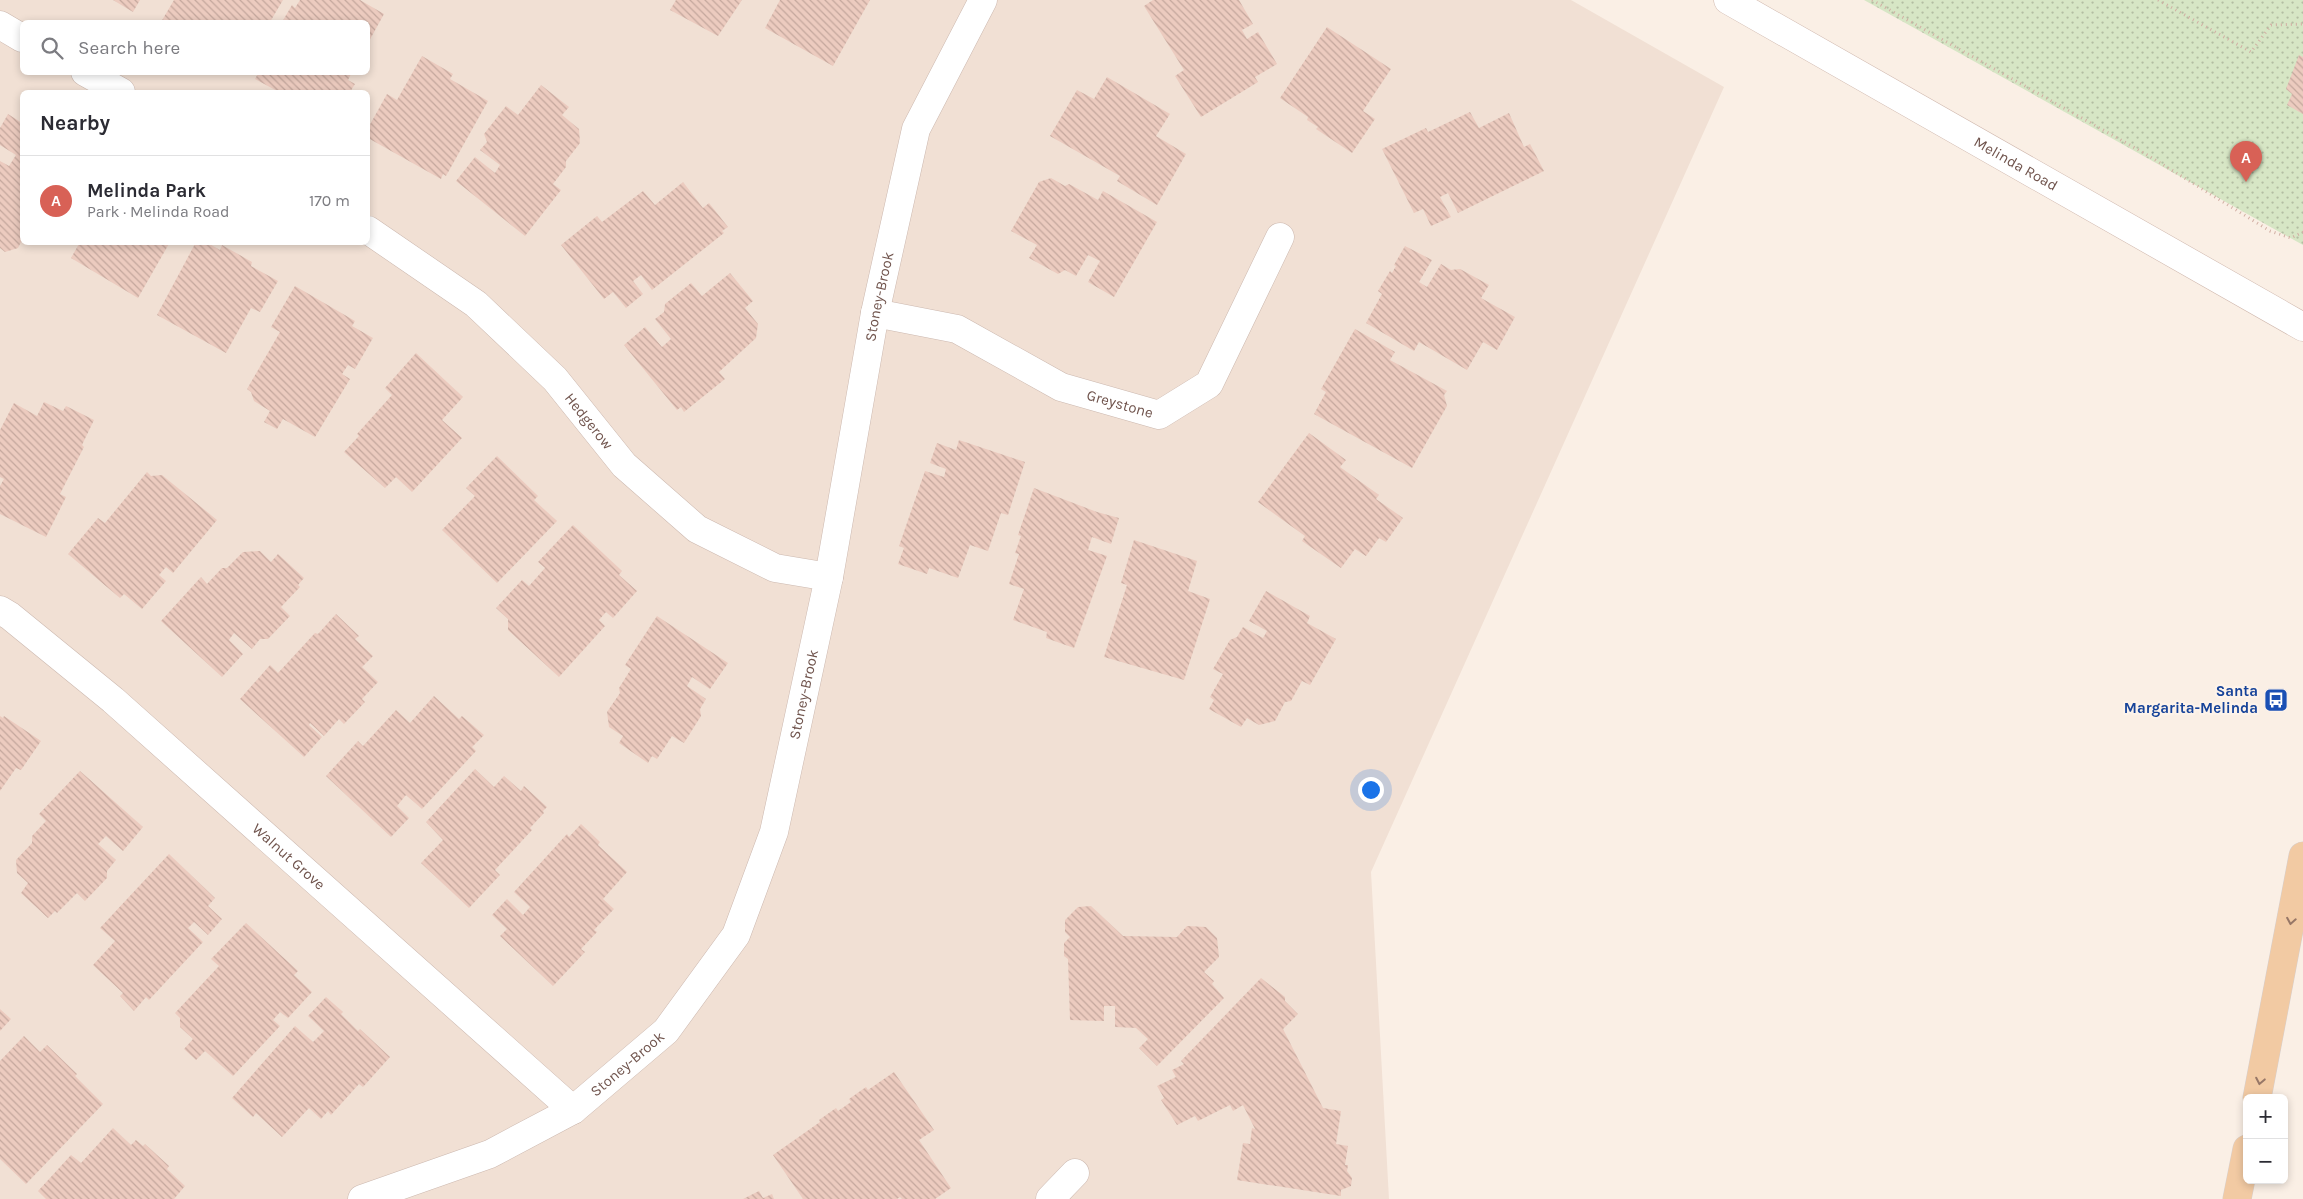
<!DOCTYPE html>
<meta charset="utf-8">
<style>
body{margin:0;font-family:Karla,sans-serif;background:#f2f2f3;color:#2b2b33}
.controls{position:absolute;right:15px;bottom:15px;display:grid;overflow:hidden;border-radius:8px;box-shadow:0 2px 8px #0003}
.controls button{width:45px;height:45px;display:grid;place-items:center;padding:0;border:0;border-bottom:1px solid #e1e1e2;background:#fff;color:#2b2b33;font:25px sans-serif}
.you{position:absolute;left:1370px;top:789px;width:18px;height:18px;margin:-12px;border:4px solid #fff;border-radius:50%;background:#1a73e8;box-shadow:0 0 0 8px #1a73e833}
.badge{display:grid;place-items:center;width:32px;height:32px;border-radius:50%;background:#d86156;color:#fff;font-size:16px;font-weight:700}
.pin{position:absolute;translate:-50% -41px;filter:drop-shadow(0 1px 2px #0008)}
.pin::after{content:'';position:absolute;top:26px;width:18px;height:15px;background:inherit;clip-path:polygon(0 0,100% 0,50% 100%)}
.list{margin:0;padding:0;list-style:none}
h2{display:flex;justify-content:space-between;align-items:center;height:65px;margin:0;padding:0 20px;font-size:21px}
h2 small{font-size:16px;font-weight:400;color:#7c7c81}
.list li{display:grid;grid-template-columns:32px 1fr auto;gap:15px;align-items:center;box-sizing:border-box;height:90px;padding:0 20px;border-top:1px solid #e1e1e2}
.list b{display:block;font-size:19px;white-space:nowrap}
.list p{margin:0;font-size:16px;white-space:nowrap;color:#7c7c81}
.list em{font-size:16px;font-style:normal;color:#7c7c81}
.icon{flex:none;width:28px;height:28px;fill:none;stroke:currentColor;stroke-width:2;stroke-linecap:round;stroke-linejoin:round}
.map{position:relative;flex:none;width:2303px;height:1199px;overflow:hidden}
.search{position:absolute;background:#fff;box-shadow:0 2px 8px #0003;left:20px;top:20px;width:350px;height:55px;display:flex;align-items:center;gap:12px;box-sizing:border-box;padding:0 18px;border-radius:8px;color:#7c7c81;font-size:19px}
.panel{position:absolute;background:#fff;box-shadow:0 2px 8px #0003;left:20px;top:90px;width:350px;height:155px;border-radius:8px}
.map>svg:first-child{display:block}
.residential{fill:#f1e0d4;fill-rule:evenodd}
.park{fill:url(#park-dots)}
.building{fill:url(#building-back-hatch)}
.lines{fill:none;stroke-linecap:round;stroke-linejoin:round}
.minor-casing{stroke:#ccb8af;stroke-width:29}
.secondary-casing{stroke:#cfb7ad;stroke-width:29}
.primary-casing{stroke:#d7cfcd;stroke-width:29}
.path{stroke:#d1aea3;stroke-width:3;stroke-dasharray:1 4;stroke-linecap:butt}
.minor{stroke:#fff;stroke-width:28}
.secondary{stroke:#fff;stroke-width:28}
.primary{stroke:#f2caa3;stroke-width:28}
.oneway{stroke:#977767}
.labels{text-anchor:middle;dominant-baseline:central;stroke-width:4.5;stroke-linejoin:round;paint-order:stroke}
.street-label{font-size:15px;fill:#70544d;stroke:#fdf3ea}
.transit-label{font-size:15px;font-weight:bold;fill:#164399;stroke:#fdf3ea;text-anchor:end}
</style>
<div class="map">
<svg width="2303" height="1199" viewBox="0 0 2303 1199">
<defs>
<pattern id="park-dots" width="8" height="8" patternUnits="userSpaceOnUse" patternTransform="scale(1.25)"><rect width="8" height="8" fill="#d7e6c5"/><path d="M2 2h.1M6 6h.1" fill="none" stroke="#b3bda2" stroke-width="1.8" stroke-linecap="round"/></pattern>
<pattern id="building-back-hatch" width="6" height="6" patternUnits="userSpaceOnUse" patternTransform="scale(1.25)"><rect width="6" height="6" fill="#eccbbf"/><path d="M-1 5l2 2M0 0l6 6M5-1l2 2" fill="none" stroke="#c4a79d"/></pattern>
</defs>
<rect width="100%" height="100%" fill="#faefe5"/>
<path class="residential" d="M0 0H1571L1724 87 1371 872 1389 1199H0ZM22 22H368V72H22ZM22 92H368V242H22Z"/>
<path class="park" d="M1864 0H2303V245Z"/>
<path class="building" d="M113 0H140L133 12Z
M174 0H283L270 22H161Z
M300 0H360L384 14 368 43V22H282L292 5 295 8Z
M676 0H742L718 36 670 10Z
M780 0H870L833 66 765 28Z
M1153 0H1239L1253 24 1242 30 1247 39 1258 32 1277 64 1255 77 1258 82 1201 117 1175 76 1184 70 1144 6Z
M1327 27 1391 69 1363 111 1375 119 1352 153 1316 129 1318 127 1307 120 1308 117 1280 98Z
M2299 55 2303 57V114L2287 105 2292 94 2286 89Z
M422 56 453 74 450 79 488 101 446 176 443 174 441 179 368 138V128L387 94 397 100Z
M259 72H352L348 80 355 84 350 92H279L255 79Z
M1107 77 1170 114 1156 136 1186 154 1157 205 1117 181 1120 176 1050 136 1077 90 1094 99Z
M541 85 569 107 562 115 579 129 580 143 566 161V167L553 184 561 190 525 236 456 181 475 157 495 173 500 165 480 150 487 142 484 134 506 106 518 115Z
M1470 112 1479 128 1509 113 1524 147 1530 144 1544 171 1458 213 1448 193 1440 197 1451 217 1431 226 1423 209 1414 213 1382 149 1426 128 1428 132Z
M8 114 22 123V240L18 248 5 252 0 248V161L9 166 16 155 0 145V128Z
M1051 178 1065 186 1069 184 1098 200 1103 191 1157 222 1114 297 1088 282 1100 261 1088 255 1076 276 1065 270 1058 274 1029 258 1037 245 1011 231 1039 182Z
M683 182 703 208 709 203 728 227 722 231 724 233 652 290 641 275 633 281 643 294 626 308 613 292 604 299 561 245 597 216 602 222 643 191 655 205Z
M80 242H170L138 298 71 258Z
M196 242H206L220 250 222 245 252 262 251 266 278 281 260 312 251 308 226 353 157 315Z
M1405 246 1432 260 1419 282 1427 287 1441 264 1451 270 1460 269 1489 285 1481 298 1515 317 1497 350 1483 342 1467 370 1419 342 1414 351 1366 323 1382 294 1378 291 1390 271 1392 273 1396 266 1394 265Z
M730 273 753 301 745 308 758 324 756 338 719 372 725 379 684 412 681 407 677 410 624 345 645 327 662 347 671 339 655 319 664 312 665 304 691 283 702 296Z
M295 286 355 321 352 326 373 338 355 369 348 365 342 374 350 379 315 437 283 419 277 429 264 422 270 411 254 401 251 392 247 389 280 332 271 327Z
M1355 329 1395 352 1390 360 1447 391 1444 395 1447 406 1412 468 1314 414 1326 392 1321 389Z
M416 353 463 397 442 420 462 438 412 492 396 477 385 488 344 452 359 436 357 434 392 395 385 388Z
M44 402 63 411 66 406 94 420 82 445 84 447 60 494 66 497 46 537 0 514V486L4 479 0 477V430L14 403 37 416Z
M1309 433 1346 460 1340 467 1379 495 1376 499 1403 518 1386 542 1379 538 1366 556 1355 549 1341 568 1302 541 1305 536 1258 502Z
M959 440 1025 462 1008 515 1001 513 988 551 970 545 958 578 929 568 927 574 898 564 904 548 899 546 925 471 944 477 946 469 930 463 937 443 956 450Z
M497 456 538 496 534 500 557 521 497 583 442 530 475 496 466 488Z
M147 472 151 476 162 475 217 520 173 573 166 567 159 575 166 581 142 609 124 594 120 598 68 554 98 518 105 523Z
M1034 488 1097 512 1119 518 1111 544 1092 537 1088 550 1107 556 1074 648 1046 638 1047 632 1013 620 1024 589 1009 584 1019 554 1015 553 1021 536 1018 535Z
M573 525 622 571 619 575 637 591 613 618 606 612 599 620 605 626 559 677 508 630V619L496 608 522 580 529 586 545 568 538 562Z
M1134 540 1197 561 1188 591 1210 599 1184 680 1104 657 1127 585 1121 583Z
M260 551 271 562 278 554 304 578 298 585 300 587 281 607 290 616 268 639H260L252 649 234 633 229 640 243 654 222 677 161 621 201 577 207 584 222 568H227L243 552Z
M1266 591 1310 616 1307 623 1336 639 1310 685 1302 681 1291 701 1285 702 1275 721 1259 725 1247 718 1241 727 1209 709 1214 700 1210 697 1223 674 1213 669 1230 640 1237 637 1243 627 1263 638 1267 631 1249 621Z
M336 614 359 636 355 639 373 656 362 667 378 682 362 699 365 702 344 724 339 719 324 736 310 723 309 725 322 737 304 757 240 699 270 665 278 673 315 633 318 634Z
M657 616 728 663 710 689 692 677 687 686 706 699 700 709 701 716 684 743 672 736 657 759 652 756 648 763 619 743 623 736 609 727 607 712 620 693 619 688 631 669 625 665Z
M434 696 459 719 462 716 484 735 472 747 476 751 422 809 406 795 397 806 409 818 391 837 326 776 358 741 363 746 396 710 410 723Z
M0 716 3 718 4 716 41 741 21 770 16 768 0 791Z
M475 769 494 787 504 776 521 791 524 786 547 807 543 811 544 813 530 828 532 830 495 870 500 875 469 908 421 863 443 840 426 822Z
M80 771 143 827 123 851 106 836 98 844 116 860 107 871V878L85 901 77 893 57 913 55 911 48 918 21 893 28 883 17 873 16 860 32 843V836L46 821 39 814Z
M581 824 600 842 598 845 627 872 603 899 614 909 594 930 597 932 581 949 585 952 553 986 500 936 507 929 492 915 507 899 523 915 530 907 514 892 567 834 569 837Z
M169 854 215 898 208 906 222 919 208 935 194 922 188 928 203 942 149 1000 146 997 134 1011 120 996 123 993 93 965 115 941 100 928Z
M1091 906 1123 936 1177 937 1187 926 1206 927 1217 938 1219 957 1204 972 1214 981 1212 984 1224 998 1157 1066 1139 1048 1148 1039 1136 1028 1115 1027V1006H1104V1021L1070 1020 1068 959 1064 956V943L1070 937 1065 932V920L1078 907Z
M246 923 298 971 294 975 312 992 288 1018 280 1012 273 1020 280 1026 233 1076 205 1051 196 1060 184 1049 193 1039 180 1027V1018L175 1013 219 966 211 959Z
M1261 978 1285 997V1001L1298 1014 1283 1029 1323 1108 1341 1111 1336 1144 1348 1146 1345 1165H1348L1347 1171 1352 1178 1351 1186 1341 1190V1196L1237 1180 1243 1143 1250 1144 1252 1128 1255 1129 1243 1105 1233 1111 1230 1105 1198 1121 1195 1116 1177 1125 1161 1100 1164 1098 1157 1086 1176 1077 1172 1070 1184 1064 1181 1061Z
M326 997 343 1012 341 1014 358 1031 360 1029 390 1057 363 1087 359 1084 331 1115 328 1111 321 1119 309 1108 282 1137 256 1113 253 1117 232 1098 295 1026 313 1042 324 1031 308 1016Z
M0 1009 11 1019 0 1031Z
M24 1036 40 1052 47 1045 77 1074 75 1076 103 1104 26 1184 0 1159V1061Z
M894 1072 934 1130 919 1140 951 1188 935 1199H902L900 1197 897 1199H803L773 1155 820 1122 819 1120 836 1108 838 1111 851 1102 849 1099 866 1087 868 1090Z
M113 1128 131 1145 136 1140 143 1146 145 1144 169 1166 167 1169 185 1186 174 1199H46L38 1191 71 1155 81 1163Z
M759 1191 763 1198 772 1194 774 1199H743Z"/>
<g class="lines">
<g class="minor-casing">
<g id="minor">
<path d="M0 25 22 38"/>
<path d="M85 72 121 92"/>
<path id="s1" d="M368 230 476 304 555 379 624 465 697 529 775 568 829 577"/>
<path id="s2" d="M875 313 957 329 1061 387 1159 415 1209 384 1280 237"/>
<path id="s3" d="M0 610 10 616 113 700 573 1110"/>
<path id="s4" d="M362 1199 490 1154 573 1110 666 1031 736 935 774 832 829 577 875 313 916 129 983 0"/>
<path d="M1050 1199 1075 1173"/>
</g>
</g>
<g class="secondary-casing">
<g id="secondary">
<path id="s5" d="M1728 0 2303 327"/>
</g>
</g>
<g class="primary-casing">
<path id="primary" d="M2257 1098 2303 856
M2237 1199 2247 1149"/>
</g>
<path class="path" d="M1872 0 2144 153 2270 231 2291 238 2303 232
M2158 0 2251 52 2271 25 2303 24"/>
<use href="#minor" class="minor"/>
<use href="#secondary" class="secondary"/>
<use href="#primary" class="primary"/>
</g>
<defs><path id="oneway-chevron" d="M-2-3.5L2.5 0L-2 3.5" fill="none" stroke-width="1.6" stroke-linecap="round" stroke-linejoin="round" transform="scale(1.25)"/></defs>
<g class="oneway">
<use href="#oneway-chevron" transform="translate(2291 921) rotate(100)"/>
<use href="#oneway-chevron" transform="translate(2260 1081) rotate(101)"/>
</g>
<defs>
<g id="bus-square" transform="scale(1.25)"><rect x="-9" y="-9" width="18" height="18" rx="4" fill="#1a4fb4" stroke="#fdf3ea"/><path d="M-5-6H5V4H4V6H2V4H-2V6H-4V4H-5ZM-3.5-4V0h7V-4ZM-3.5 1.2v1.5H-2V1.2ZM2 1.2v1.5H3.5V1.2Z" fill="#fff"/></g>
</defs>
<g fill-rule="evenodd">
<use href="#bus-square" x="2276" y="700"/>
</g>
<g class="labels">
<g class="street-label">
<text stroke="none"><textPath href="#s5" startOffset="331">Melinda Road</textPath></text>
<text stroke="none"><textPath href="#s4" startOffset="1126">Stoney-Brook</textPath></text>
<text stroke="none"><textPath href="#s2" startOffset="264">Greystone</textPath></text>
<text stroke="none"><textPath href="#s1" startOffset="294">Hedgerow</textPath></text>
<text stroke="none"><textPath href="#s4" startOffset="721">Stoney-Brook</textPath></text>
<text stroke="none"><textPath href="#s3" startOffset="380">Walnut Grove</textPath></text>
<text stroke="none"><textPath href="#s4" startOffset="301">Stoney-Brook</textPath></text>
</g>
<g class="transit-label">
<text x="2258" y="691">Santa<tspan x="2258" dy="17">Margarita-Melinda</tspan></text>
</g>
</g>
</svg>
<div class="controls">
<button>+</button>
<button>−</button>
</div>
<div class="you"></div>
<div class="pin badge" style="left:2246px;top:182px">A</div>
<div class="search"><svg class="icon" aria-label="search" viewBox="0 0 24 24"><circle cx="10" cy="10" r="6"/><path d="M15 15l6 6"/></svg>Search here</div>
<section class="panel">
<h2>Nearby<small></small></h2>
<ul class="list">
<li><span class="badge">A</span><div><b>Melinda Park</b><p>Park · Melinda Road</p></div><em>170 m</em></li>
</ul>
</section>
</div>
